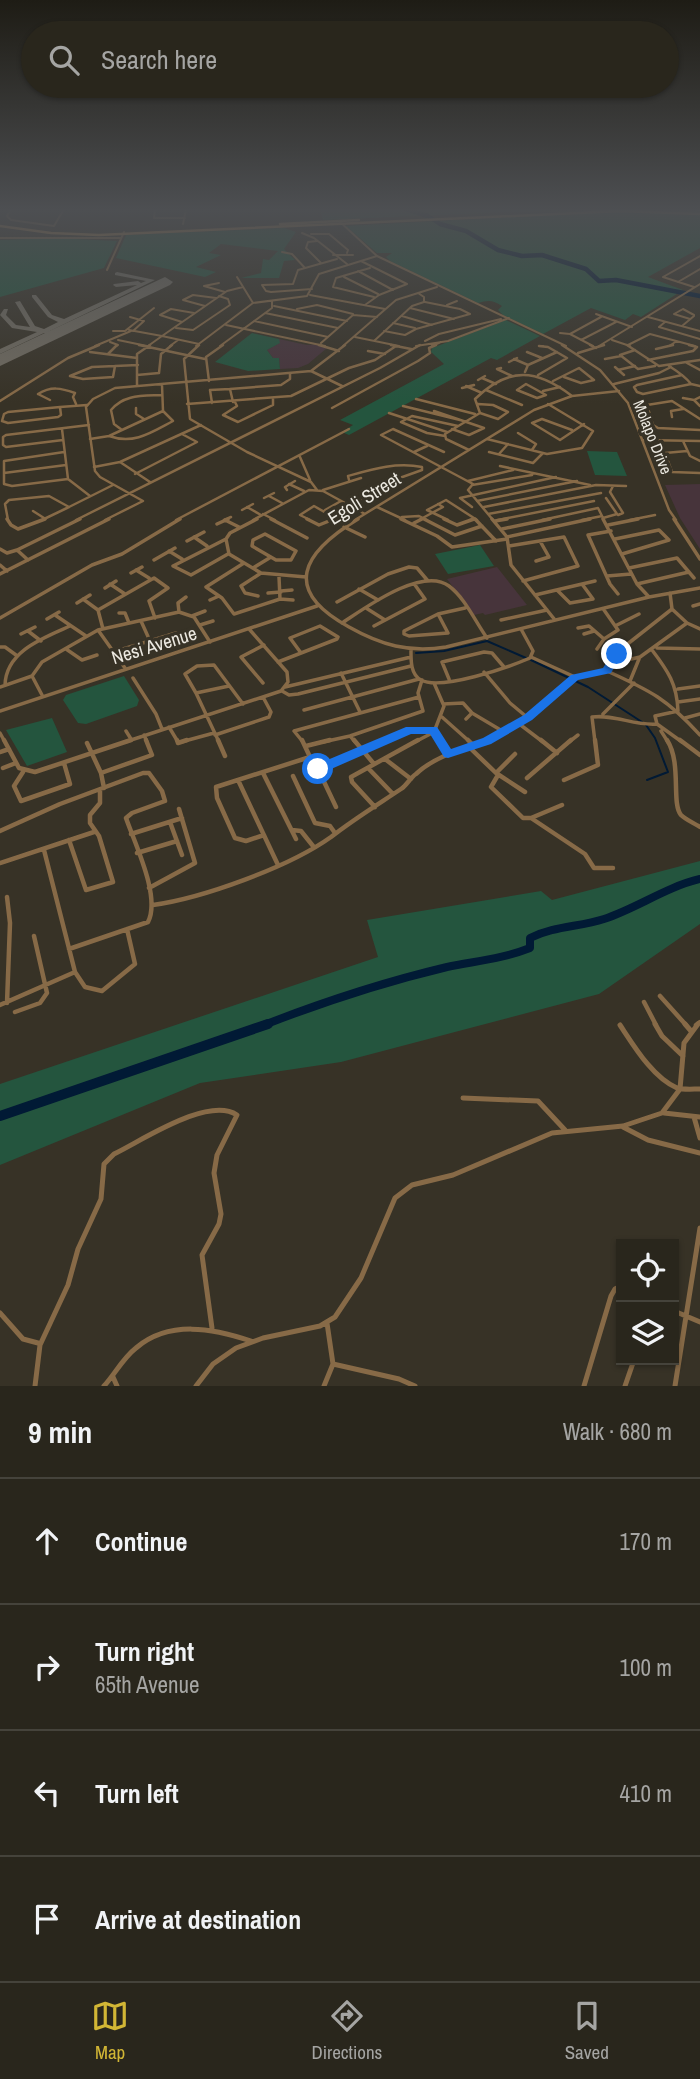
<!DOCTYPE html>
<meta charset="utf-8">
<style>
body{margin:0;font-family:"Archivo Narrow",sans-serif;background:#353229;color:#f1f3f6}
.controls{position:absolute;right:21px;bottom:21px;display:grid;overflow:hidden;border-radius:0px;box-shadow:0 2px 5px #0004}
.controls button{width:63px;height:63px;display:grid;place-items:center;padding:0;border:0;border-bottom:2px solid #45433b;background:#29261c;color:#f1f3f6;font:35px sans-serif}
.stop{position:absolute;width:21px;height:21px;margin:-16px;border:5px solid #1a73e8;border-radius:50%;background:#fff}
.stop.end{background:#1a73e8;border-color:#fff;box-shadow:0 2px 7px #0008}
.list{margin:0;padding:0;list-style:none}
h2{display:flex;justify-content:space-between;align-items:center;height:91px;margin:0;padding:0 28px;font-size:30px}
h2 small{font-size:23px;font-weight:400;color:#a5a5a3}
.list li{display:grid;grid-template-columns:46px 1fr auto;gap:21px;align-items:center;box-sizing:border-box;height:126px;padding:0 28px;border-top:2px solid #45433b}
.list b{display:block;font-size:26px;white-space:nowrap}
.list p{margin:0;font-size:23px;white-space:nowrap;color:#a5a5a3}
.list em{font-size:23px;font-style:normal;color:#a5a5a3}
.icon{flex:none;width:38px;height:38px;fill:none;stroke:currentColor;stroke-width:2;stroke-linecap:round;stroke-linejoin:round}
.map{position:relative;flex:none;width:700px;height:1386px;overflow:hidden}
.search{position:absolute;background:#29261c;box-shadow:0 2px 5px #0004;left:21px;right:21px;top:21px;height:77px;display:flex;align-items:center;gap:18px;box-sizing:border-box;padding:0 24px;border-radius:38px;color:#a5a5a3;font-size:26px}
.sheet{height:595px;background:#29261c}
nav{display:flex;justify-content:space-around;align-items:center;box-sizing:border-box;height:98px;border-top:2px solid #45433b;background:#29261c;font-size:19px;color:#a5a5a3}
nav a{display:grid;justify-items:center;gap:4px}
nav .on{color:#d2b635}
.map>svg:first-child{display:block}
.education{fill:#47343b}
.green{fill:#24553e}
.lines{fill:none;stroke-linecap:round;stroke-linejoin:round}
.stream{stroke:#011a35;stroke-width:2}
.river-far2{stroke:#011a35;stroke-width:4.5}
.river-far1{stroke:#011a35;stroke-width:8}
.river{stroke:#011a35;stroke-width:10}
.taxiway{fill:#706b60;fill-rule:evenodd}
.runway{fill:#706b60;fill-rule:evenodd}
.minor-far4{stroke:#876a47;stroke-width:2}
.minor-far3{stroke:#876a47;stroke-width:2.5}
.minor-far2{stroke:#876a47;stroke-width:3.5}
.minor-far1{stroke:#876a47;stroke-width:4.5}
.minor{stroke:#876a47;stroke-width:5}
.secondary{stroke:#b6894f;stroke-width:2.5}
.route{fill:#1a73e8}
.labels{text-anchor:middle;dominant-baseline:central;stroke-width:7;stroke-linejoin:round;paint-order:stroke}
.far-street-label{font-size:16px;fill:#ece9e1;stroke:#373226}
.street-label{font-size:19px;fill:#ece9e1;stroke:#373226}
</style>
<div class="map">
<svg width="700" height="1386" viewBox="0 0 700 1386">
<rect width="100%" height="100%" fill="#373226"/>
<path class="education" d="M279 339 307 345 320 344 327 348 308 364 298 368 280 369 279 358H273L267 350 279 343Z
M700 484V549L680 518 665 485Z
M497 567 527 605 485 615 483 613 474 615 447 579Z"/>
<path class="green" d="M320 209H584L323 220Z
M622 211 700 215V248L648 277 683 290 641 317 633 314 625 320 591 308 543 334 503 315 498 310 502 306C493 300 488 300 478 303L390 261 386 257 392 253H377L346 226Z
M284 228 296 232 284 249 295 260 284 261 279 278H241L261 273 263 259 269 260 278 251 221 244 209 253 221 255 196 267 216 272 205 277 116 258 126 235Z
M54 238 117 241 104 268 0 297V240Z
M506 320 540 336 497 360 491 358 349 435 342 432 353 425 340 420 444 364 431 352 432 348Z
M252 333 279 339 280 343 267 350 273 358H279L280 369 248 371 215 362Z
M587 451 617 452 627 476 595 475Z
M480 545 494 566 448 574 435 554Z
M124 676 139 700 137 706 86 724 78 723 63 700 66 695Z
M52 718 67 752 27 766 6 730Z
M700 861V924L599 994 341 1062 200 1083 0 1165V1084L378 957 367 920 541 891 552 900Z"/>
<g class="lines">
<path class="stream" d="M416 653 444 651 487 641 526 658
M531 660 588 687 642 722
M646 725 655 738 668 772 647 780"/>
<path class="river-far2" d="M406 209 428 216 440 224 466 231 498 250 522 256 542 255 586 269 599 281 616 280 700 296"/>
<path class="river-far1" d="M264 1025C323 1002 384 982 447 967 476 961 502 959 530 948V938C554 926 579 927 604 919 637 908 666 887 700 879"/>
<path class="river" d="M0 1116 268 1024"/>
<path class="taxiway" d="M117 272 155 280 50 331 57 334V336L44 333 0 354V349L37 332 12 328 0 315 4 309H8L6 315 16 325 30 327 15 302 20 301 35 326 44 329 58 322 48 317 32 297V295H36L52 315 64 319 137 285 116 287 113 285 114 284 138 281 141 283 146 281 115 275V273Z"/>
<path class="runway" d="M165 277 173 282 170 285 0 366V354Z"/>
<path class="minor-far4" d="M11 209 7 216 11 220 54 226 64 209
M68 209H92
M155 209 154 218H185
M696 209 700 210
M339 221 377 256 566 346
M183 224 186 209
M302 233 314 238 347 264
M311 234H329L348 250 347 253
M0 238H121
M317 241 308 242 306 248 321 263
M282 252 292 254 305 268
M333 255H353
M361 261 407 284 379 295 365 305
M370 268 336 278 333 287 374 297
M107 270 124 232
M358 271 393 290
M237 277 253 303
M344 277 378 294
M663 277 700 256
M663 277 694 287
M678 282 700 269
M219 283 204 286 225 292
M293 284 262 285 266 291 271 292 312 289
M293 284 298 270 337 259
M310 295 385 309
M425 302 460 309 470 314
M447 305 457 301
M205 306 183 300 193 295 216 298
M274 306 347 321
M410 308 454 319
M297 309 317 305 353 314
M265 313 338 328
M596 314 632 327
M402 316 432 325
M130 317 144 321 133 331
M648 317 700 331
M254 321 328 337
M182 322 160 315 171 309 194 313
M665 322 659 327 700 339
M393 323 415 328
M226 325 325 346
M682 326 694 316V315L683 309 674 314 690 319
M176 328 193 330 230 305 228 299 219 296
M129 330 162 336
M113 331H125L154 308
M384 331 405 335 416 329 470 314
M560 333 570 334 593 346
M570 334 601 317
M355 337 399 346
M118 340 147 346
M581 340 616 322
M612 340 630 346
M374 341 412 306 424 302V297L418 293
M425 341 439 334 501 319
M110 342 118 345 116 346
M321 343 353 315 377 317
M199 344 162 336 227 291 243 287
M628 345 650 334 695 346
M95 346 131 331
M148 346 162 336
M170 346 178 340
M196 346 253 303 307 296 319 274 377 256
M220 346 272 308V301
M343 346 396 300 437 287
M416 346 448 341 509 318
M432 346 441 342
M539 346H543
M599 346 700 284
M669 346 677 341"/>
<path class="minor-far3" d="M139 345 205 359
M199 345 184 359 190 419 247 452 311 482 317 490
M319 345 339 351
M391 345 411 349
M562 345 600 370 628 403 669 510 676 520
M590 345 596 348
M627 345 659 366 700 360
M656 349 673 345
M635 350 620 355 638 369 655 366
M368 351 385 354
M90 352 137 358
M527 352 542 358
M578 353 604 345
M108 354 117 345
M514 359 528 365
M605 359 621 356
M648 360 693 351 697 347 689 345
M509 362 517 358
M687 363 700 370
M115 366 113 377 83 379 70 376 92 367 138 365
M669 366C677 371 685 376 691 384L643 394 637 392 634 387 637 385 682 375
M615 367 624 375
M501 368 497 369 512 376
M618 370 635 366
M311 371 342 386
M525 372 528 365 557 352
M137 375 159 373 161 354 172 345
M538 375 567 358 548 347 539 346
M482 378 496 384
M478 380 485 376
M209 381 206 357 223 345
M553 381 579 368 594 380 581 383 564 377
M526 384 546 395 537 398 517 390Z
M614 384 659 373 671 367
M691 384 700 386
M137 386V354L150 345
M466 386 482 393
M462 388 474 385
M486 390 522 405
M543 391 560 387
M38 394C51 386 61 388 75 393L73 397 76 404
M38 394 50 400
M700 397 694 400 700 406
M683 398 694 400
M416 399 475 414
M0 401 68 358 99 345
M233 402 230 389 281 385 290 379V374
M235 402 237 406 223 415 238 422 273 405V399
M212 403 210 390 230 389
M187 404 291 396 349 368 375 360 396 346
M478 404 493 405 508 412 498 419 480 413
M403 406 460 420
M60 407 61 415 58 417 8 423 2 421 4 414 8 412Z
M60 407 87 405
M136 408V414L144 419
M332 408 418 361 430 353 429 348 436 345
M434 411 484 428 469 435 452 429
M389 413 447 432
M672 417 671 411 683 409
M700 419 672 401 647 405 653 425 658 428 700 430
M401 422 412 416 458 426
M401 422 427 433 445 436
M62 429 68 479 90 496
M122 430 114 424 111 410C124 394 143 396 162 395
M572 430 542 419 532 423 560 440 584 424
M518 433 536 444 532 450
M109 436C134 445 152 432 173 421L163 411
M90 439 109 436 163 411 162 385
M487 439 547 454 582 448 593 431 548 404
M63 440 6 447 3 445V437L6 435 89 425
M642 440 700 441
M683 441 690 456 700 461
M469 450 446 439 445 434 480 413 475 399C509 366 537 369 572 396
M687 451 665 453 672 472 700 473
M64 452 4 461V484L12 486 68 479
M414 452 427 446
M444 452 393 429 381 435 473 484 468 490 493 520
M489 452 533 463 543 453
M499 454 508 444
M300 457 310 480
M120 462 150 482
M500 466 590 485
M94 467 120 462 201 425
M4 473 66 465
M135 474 197 442 182 434
M349 480 348 476C373 469 396 462 422 467V470
M468 481 513 470
M289 484 304 491
M472 485 532 475
M613 486 610 492 623 513 618 515
M287 490 285 487 295 481
M323 490 361 478
M269 496 282 503
M264 498 274 493
M143 501 100 477 95 471 86 407 93 399 115 388 311 371 345 345
M477 501 577 481
M350 505 396 483 394 480 422 470
M69 507 113 485
M247 507 261 515
M377 507 405 520
M472 507 460 498 556 477
M484 507 596 485 626 486
M242 510 253 504
M325 510 341 501
M33 511 44 518
M263 514 275 520
M488 514 601 493
M402 517 419 516 427 520
M8 520 5 504 9 500 49 496 69 507
M42 520 69 507
M76 520 380 368 420 345
M105 520 143 501
M176 520 349 429
M224 520 231 517
M253 520 309 490 323 491 365 514
M310 520 300 515 314 506 335 518 330 520
M355 520 534 410 572 396 619 391
M419 520 443 507 438 504
M448 520 427 510 446 500 477 520
M470 520 474 519
M498 520 594 501
M542 520 598 508 603 518
M582 520 602 516
M604 520 603 518 617 514 606 498
M630 520 655 515"/>
<path class="minor-far2" d="M7 519 11 525 18 529 45 519
M257 519 230 533 226 539 229 554 261 573 306 577
M271 519 307 538
M307 519 319 525 334 519
M358 519C302 553 281 590 349 627 381 645 409 653 446 647L649 597 700 588
M401 519 437 536 452 547 507 539
M424 519 455 535 482 526
M444 519 457 525 474 519
M475 519 496 541
M492 519 507 537 511 565 555 620
M603 519 637 584 649 597
M674 519 700 559
M225 520 239 527
M495 521 507 519
M414 523 422 519
M217 524 228 519
M608 525 638 519
M344 527 365 537
M502 529 550 519
M611 531 588 535 610 584 618 594
M265 534 296 551 291 560H276L252 546 253 540Z
M194 537 207 546
M507 537 590 519
M226 539 173 566 191 575 228 554
M615 539 659 530 669 540 622 554
M187 541 204 532
M509 546 564 537 578 566 523 581
M0 549 7 553 17 550 80 519
M17 550 28 560
M169 551 182 559
M154 560 175 548
M536 561 549 557 540 541
M244 563 206 587 222 598 234 614 280 599 279 577
M0 565 7 571
M253 568 271 557
M629 568 677 558 694 578
M136 570 149 578
M131 573 142 567
M0 574 109 519
M607 576 631 574
M110 584 125 594
M637 584 689 572
M105 588 116 581
M359 589 378 600
M557 590 570 603 593 599 582 584
M281 591 292 590
M268 593 281 592
M535 595 595 581
M258 596 245 593 241 586 261 573
M83 599 98 610
M280 599 293 600
M210 600 219 596
M337 602 388 574 409 567 417 568 428 581
M77 603 90 595
M693 606 700 604
M366 608 385 620
M672 609 687 623 700 629
M179 612 178 603 186 597
M119 613H125L129 623
M438 614 448 633 409 636 404 634V631Z
M438 614 465 608
M55 615 86 636
M192 616 205 611
M0 618 92 565 122 554 180 519
M47 619 59 612
M501 620 547 610
M141 621 150 641
M342 623C365 608 422 566 449 586 465 598 475 621 487 638
M200 625 213 621
M617 625 639 614
M374 626 425 599 415 585
M578 628 589 626 604 639
M103 629 98 610 154 578 168 588 149 601 155 618
M98 630 125 668
M28 631 41 641
M21 634 35 627
M584 634 594 631
M0 647H5L16 655
M657 648 700 649
M66 649 82 660 97 655
M411 649C411 659 410 674 421 680 441 691 509 667 530 658L533 651 521 629
M597 649 604 639 618 630 604 610
M652 650C668 671 677 684 678 711L655 716 657 724 682 742
M113 652 176 633
M531 657 575 677
M278 662 337 639 338 637 320 626 290 638 301 653
M614 663 640 657 687 623
M607 671C651 691 667 699 700 735
M484 672 510 703 528 718
M341 673 360 712
M133 678 156 714 162 729
M449 679 442 662 484 652 492 653 504 667
M630 681 639 659
M263 683 241 657 264 645
M434 683 444 706 434 732 441 742
M5 685C6 651 43 638 70 626
M229 686 196 693 185 674 197 666 214 665 243 704
M0 687 32 676
M285 687 411 657
M678 689 700 686
M282 691 289 695 298 694 411 666
M196 693 219 742
M42 695 32 676 42 662 98 630 179 612 194 617 210 642
M678 702 700 699
M443 704 463 703 472 713 504 732
M304 710 419 679
M0 711 317 606
M603 714 634 683
M442 717 470 742
M685 718 700 714
M466 719 472 713
M518 723 543 742
M169 727 178 742
M126 731 131 739
M661 731 668 742
M0 733 5 742
M144 735 147 742
M215 735 269 717 271 712 263 697
M350 736 355 742
M125 742 281 691 288 682 287 672 250 630
M181 742 214 733
M303 742 294 731 419 697
M323 742 350 736 423 711 418 693 422 680
M381 742 410 730H433
M415 742 434 732
M483 742 498 737 540 708 575 677 607 671 625 646 672 609 670 593
M569 742 578 735
M595 742 592 717C615 714 634 726 657 724"/>
<path class="minor-far1" d="M4 740 19 768 35 772 131 740
M177 740 178 743 187 740
M218 740 225 756
M354 740 374 764
M439 740 448 754
M468 740 473 745
M541 740 557 753
M667 740C682 763 671 803 681 815 686 820 694 823 700 827
M680 740 700 755
M87 743 101 773 152 755 146 740
M306 746 330 740
M468 746 496 773 525 792
M0 752 9 749
M385 759 411 779
M3 768 16 763
M368 768 393 794
M23 772 14 786 21 801 70 784 64 763
M101 773 104 788
M263 773 296 839
M496 773 515 754
M498 775 491 787 523 818H531L562 805
M293 776 315 823 330 826 335 833
M527 778 571 740
M238 780 278 865
M564 780 598 765 595 740
M336 807 318 769 385 740
M375 807 352 782 351 777 418 740
M531 818 585 854 594 868H613
M170 822 182 855
M292 830 301 831 313 846
M0 831 60 804 143 773H149L162 791 165 801 132 813 126 818C135 844 161 897 148 922L69 949
M131 834 182 818
M264 835 246 841 235 838 217 798 216 787 310 757 302 740
M69 840 86 890 113 882 99 836 90 823V815L100 803V790
M44 850 75 972 85 987 102 991 135 964 127 929
M137 853 177 841
M0 863 94 832
M149 888 195 863 179 809
M7 897 10 923 7 1003
M153 905C203 898 289 867 331 837 354 819 377 805 401 789 407 785 410 778 416 774 435 756 463 749 488 740
M660 996 686 1025
M644 1002 656 1025
M0 1005 75 972
M15 1012 40 1003 47 993 34 936
M696 1025 700 1022"/>
<path class="minor" d="M655 1024 662 1036 683 1056
M685 1024 691 1031
M620 1025C634 1046 653 1078 677 1088 684 1090 693 1089 700 1089
M463 1098 538 1101 565 1130
M664 1113 700 1117
M694 1117 700 1138
M623 1127 648 1140 700 1153
M674 1311 700 1322
M0 1313 23 1339 38 1343
M333 1364 399 1379 415 1386
M113 1377 117 1386
M35 1386 40 1345 68 1285 78 1249 101 1199 104 1164 114 1154C143 1140 208 1096 237 1115L217 1155 214 1173 221 1214 219 1224 202 1255 212 1328
M104 1386C115 1374 123 1358 136 1348 169 1320 213 1328 251 1341
M196 1386 213 1364 236 1348 263 1338 320 1326 335 1317 361 1278 395 1198 412 1185 453 1175 552 1133 623 1126 662 1113 680 1089 684 1043 698 1024
M324 1386 333 1364 327 1323
M584 1386 611 1296 615 1289 621 1286
M625 1386 634 1360
M675 1386 700 1228"/>
<path class="secondary" d="M280 224 359 220
M0 226 51 233 99 235 620 211 700 214"/>
</g>
<linearGradient id="sky" x2="0" y2="1"><stop stop-color="#1e1c15"/><stop offset="0.52" stop-color="#4d4f52"/><stop offset="1" stop-color="#4d4f52" stop-opacity="0"/></linearGradient>
<rect width="700" height="403" fill="url(#sky)"/>
<path class="route" d="M613 652 622 654 611 673 578 680 532 720 491 744 448 758 444 757 430 734H411L322 773H313L311 769 313 766 406 727H437L451 749 483 738 524 715 571 675 603 668Z"/>
<g class="labels">
<g class="far-street-label">
<text transform="translate(653 437) rotate(68)">Molapo Drive</text>
</g>
<g class="street-label">
<text transform="translate(364 498) rotate(-32)">Egoli Street</text>
<text transform="translate(154 645) rotate(-17)">Nesi Avenue</text>
</g>
</g>
</svg>
<div class="controls">
<button><svg class="icon" aria-label="locate" viewBox="0 0 24 24"><circle cx="12" cy="12" r="6"/><path d="M12 2v4M12 18v4M2 12h4M18 12h4"/></svg></button>
<button><svg class="icon" aria-label="layers" viewBox="0 0 24 24"><path d="M12 4l9 5-9 5-9-5zM3 14l9 5 9-5"/></svg></button>
</div>
<div class="stop" style="left:318px;top:769px"></div>
<div class="stop end" style="left:617px;top:654px"></div>
<div class="search"><svg class="icon" aria-label="search" viewBox="0 0 24 24"><circle cx="10" cy="10" r="6"/><path d="M15 15l6 6"/></svg>Search here</div>
</div>
<section class="sheet">
<h2>9 min<small>Walk · 680 m</small></h2>
<ul class="list">
<li><svg class="icon" aria-label="ahead" viewBox="0 0 24 24"><path d="M12 20V5M6 11l6-6 6 6"/></svg><div><b>Continue</b></div><em>170 m</em></li>
<li><svg class="icon" aria-label="right" viewBox="0 0 24 24"><path d="M7 20v-9h11M14 6l5 5-5 5"/></svg><div><b>Turn right</b><p>65th Avenue</p></div><em>100 m</em></li>
<li><svg class="icon" aria-label="left" viewBox="0 0 24 24"><path d="M17 20v-9H6M10 6l-5 5 5 5"/></svg><div><b>Turn left</b></div><em>410 m</em></li>
<li><svg class="icon" aria-label="arrive" viewBox="0 0 24 24"><path d="M6 21V4h12l-3 4 3 4H6"/></svg><div><b>Arrive at destination</b></div></li>
</ul>
</section>
<nav>
<a class="on"><svg class="icon" aria-label="map" viewBox="0 0 24 24"><path d="M3 6l6-2 6 2 6-2v14l-6 2-6-2-6 2zM9 4v14M15 6v14"/></svg>Map</a>
<a><svg class="icon" aria-label="directions" viewBox="0 0 24 24"><path d="M12 3l9 9-9 9-9-9zM9 14v-3h6M13 9l2 2-2 2"/></svg>Directions</a>
<a><svg class="icon" aria-label="saved" viewBox="0 0 24 24"><path d="M7 4h10v16l-5-4-5 4z"/></svg>Saved</a>
</nav>
